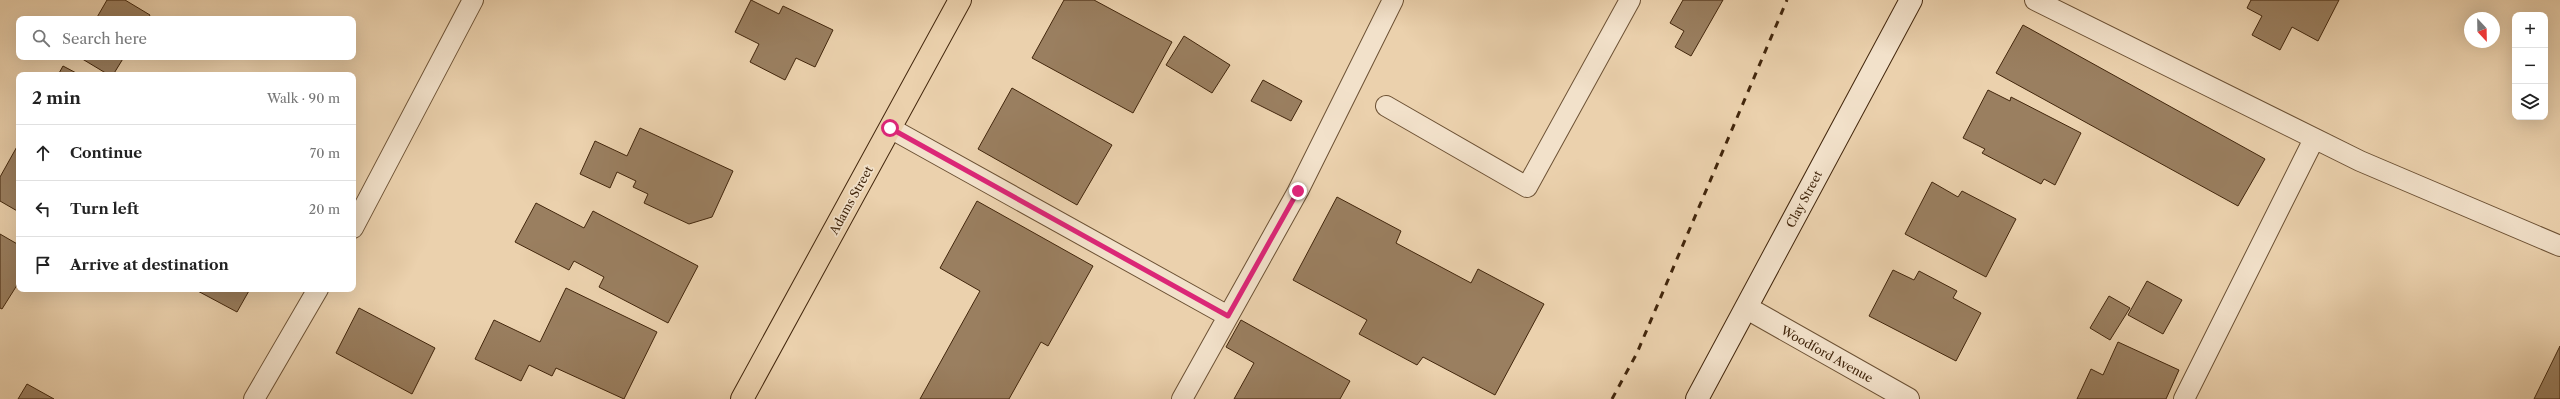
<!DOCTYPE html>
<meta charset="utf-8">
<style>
body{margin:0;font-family:"Libre Caslon Text",serif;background:#f6f6f6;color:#222}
.controls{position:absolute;right:12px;top:12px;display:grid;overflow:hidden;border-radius:8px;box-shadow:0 4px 16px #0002}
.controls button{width:36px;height:36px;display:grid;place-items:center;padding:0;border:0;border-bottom:1px solid #e0e0e0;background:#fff;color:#222;font:20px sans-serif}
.compass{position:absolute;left:2464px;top:12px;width:36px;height:36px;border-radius:50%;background:#fff;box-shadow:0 4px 16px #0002;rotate:158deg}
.stop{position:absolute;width:12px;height:12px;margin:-9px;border:3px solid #db2777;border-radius:50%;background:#fff}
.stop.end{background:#db2777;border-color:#fff;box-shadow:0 1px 4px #0008}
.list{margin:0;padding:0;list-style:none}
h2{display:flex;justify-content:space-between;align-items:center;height:52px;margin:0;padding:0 16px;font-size:17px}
h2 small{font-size:13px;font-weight:400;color:#767676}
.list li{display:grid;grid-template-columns:26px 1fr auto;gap:12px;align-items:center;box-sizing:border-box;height:56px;padding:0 16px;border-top:1px solid #e0e0e0}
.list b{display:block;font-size:15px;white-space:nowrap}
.list em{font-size:13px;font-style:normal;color:#767676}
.icon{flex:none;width:22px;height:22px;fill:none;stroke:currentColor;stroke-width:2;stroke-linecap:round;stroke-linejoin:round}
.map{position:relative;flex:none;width:2560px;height:399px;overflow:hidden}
.search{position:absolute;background:#fff;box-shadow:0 4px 16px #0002;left:16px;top:16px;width:340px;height:44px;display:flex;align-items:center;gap:10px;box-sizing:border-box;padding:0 14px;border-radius:8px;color:#767676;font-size:15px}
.panel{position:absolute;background:#fff;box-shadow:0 4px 16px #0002;left:16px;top:72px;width:340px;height:220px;border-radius:8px}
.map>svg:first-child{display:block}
.building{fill:#9a7f60;stroke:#42260c}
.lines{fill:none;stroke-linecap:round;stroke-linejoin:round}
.lane-casing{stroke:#6c5134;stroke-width:22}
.street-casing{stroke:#6c5134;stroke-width:24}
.secondary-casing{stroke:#42260c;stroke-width:24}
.primary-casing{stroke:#42260c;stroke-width:24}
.lane{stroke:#f2e1ca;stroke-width:20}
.street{stroke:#f2e1ca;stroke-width:22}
.secondary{stroke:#f2e1ca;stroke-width:22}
.primary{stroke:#ebd1ad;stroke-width:22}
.rail{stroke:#42260c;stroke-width:3;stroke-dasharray:7 7;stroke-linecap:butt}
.route{stroke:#db2777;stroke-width:5}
.labels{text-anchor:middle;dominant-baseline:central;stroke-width:3.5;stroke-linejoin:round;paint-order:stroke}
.street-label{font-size:12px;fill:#42260c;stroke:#f2e1ca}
</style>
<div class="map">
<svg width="2560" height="399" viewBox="0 0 2560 399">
<rect width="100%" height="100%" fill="#ebd1ad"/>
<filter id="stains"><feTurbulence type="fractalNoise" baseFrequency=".005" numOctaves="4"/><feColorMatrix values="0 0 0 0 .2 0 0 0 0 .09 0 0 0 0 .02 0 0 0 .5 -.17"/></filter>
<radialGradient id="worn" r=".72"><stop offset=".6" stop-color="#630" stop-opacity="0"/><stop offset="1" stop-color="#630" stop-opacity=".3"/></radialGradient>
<path class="building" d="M107 0H125L150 15 148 19H96Z
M751 0 779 14 783 6 833 30 815 67 796 58 785 80 750 62 759 44 735 32Z
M1064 0H1094L1172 42 1133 113 1032 58Z
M1683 0H1723L1691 56 1675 47 1684 31 1670 23Z
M2251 0H2339L2318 41 2292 27 2280 50 2252 35 2262 16 2247 8Z
M2023 25 2265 159 2238 206 1996 73Z
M1184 36 1230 65 1212 93 1166 65Z
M79 57H124L113 75H109Z
M63 66 80 75H58Z
M1263 80 1302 101 1291 121 1251 101Z
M1012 88 1112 145 1077 205 978 149Z
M1988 90 2010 101 2011 97 2081 133 2055 185 2044 179 2041 184 1982 153 1985 149 1963 138Z
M640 128 733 171 712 217 689 224 644 203 648 194 633 187 636 181 617 172 610 188 580 174 595 141 627 156Z
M19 143V212L0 201V177Z
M1932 182 1958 197 1962 191 2016 219 1986 277 1905 234Z
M1337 197 1401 231 1396 243 1471 283 1478 269 1544 304 1495 395 1423 357 1417 365 1359 334 1367 320 1293 280Z
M977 201 1093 266 1048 346 1041 342 1009 399H920L980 291 940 268Z
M536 203 584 228 593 211 698 266 668 323 599 287 604 277 574 261 569 270 515 242Z
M0 234 19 245V282L2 309 0 308Z
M1893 270 1914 280 1919 271 1957 291 1953 298 1981 313 1956 361 1869 316Z
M2147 281 2182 300 2163 334 2128 315Z
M566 288 657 332 624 399 556 368 552 376 529 365 521 381 475 359 494 320 540 342Z
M194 289H250L237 312Z
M2109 296 2130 308 2110 340 2090 328Z
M359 308 435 348 412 394 336 353Z
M1241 320 1350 381 1340 399H1234L1254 363 1226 347Z
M2118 342 2179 370 2166 399H2077L2091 369 2103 375Z
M2560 346V399H2534Z
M27 384 54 399H18Z"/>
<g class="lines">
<g class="lane-casing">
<path id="lane" d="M2035 0 2360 161 2560 246
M1386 106 1527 187 1630 0
M890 128 1228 316
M353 228 473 0
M254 399 318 289
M1182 399 1298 191 1393 0
M2184 399 2314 139"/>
</g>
<g class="street-casing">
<path id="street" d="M1747 308 1908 399"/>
</g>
<g class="secondary-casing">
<path id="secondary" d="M1697 399 1911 0"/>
</g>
<g class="primary-casing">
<path id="primary" d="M742 399 960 0"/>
</g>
<use href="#lane" class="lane"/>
<use href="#street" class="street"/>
<use href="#secondary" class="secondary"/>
<use href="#primary" class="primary"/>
<path class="rail" d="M1612 399 1637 353 1787 0"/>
</g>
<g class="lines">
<path class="route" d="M890 128 1228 316 1298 191"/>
</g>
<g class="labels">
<g class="street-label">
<text transform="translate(1804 199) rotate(-62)">Clay Street</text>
<text transform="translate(851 200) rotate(-61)">Adams Street</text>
<text transform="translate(1827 354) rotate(29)">Woodford Avenue</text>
</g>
</g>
<rect width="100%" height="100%" filter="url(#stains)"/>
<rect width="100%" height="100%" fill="url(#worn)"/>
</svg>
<div class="controls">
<button>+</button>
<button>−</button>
<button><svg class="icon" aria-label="layers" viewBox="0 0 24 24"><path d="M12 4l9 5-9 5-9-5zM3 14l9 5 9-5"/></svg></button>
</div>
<svg class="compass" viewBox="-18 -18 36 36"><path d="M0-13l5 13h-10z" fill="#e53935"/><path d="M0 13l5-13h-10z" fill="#767676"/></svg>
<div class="stop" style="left:890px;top:128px"></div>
<div class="stop end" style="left:1298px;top:191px"></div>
<div class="search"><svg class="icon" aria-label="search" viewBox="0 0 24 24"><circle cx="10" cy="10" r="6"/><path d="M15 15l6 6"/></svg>Search here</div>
<section class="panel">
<h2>2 min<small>Walk · 90 m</small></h2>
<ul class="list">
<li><svg class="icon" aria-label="ahead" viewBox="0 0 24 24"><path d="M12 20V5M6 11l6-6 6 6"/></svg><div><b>Continue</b></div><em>70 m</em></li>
<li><svg class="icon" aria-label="left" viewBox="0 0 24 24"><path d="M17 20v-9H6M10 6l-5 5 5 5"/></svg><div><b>Turn left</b></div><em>20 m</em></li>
<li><svg class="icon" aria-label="arrive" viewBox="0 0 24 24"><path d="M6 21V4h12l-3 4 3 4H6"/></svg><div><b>Arrive at destination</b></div></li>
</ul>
</section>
</div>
